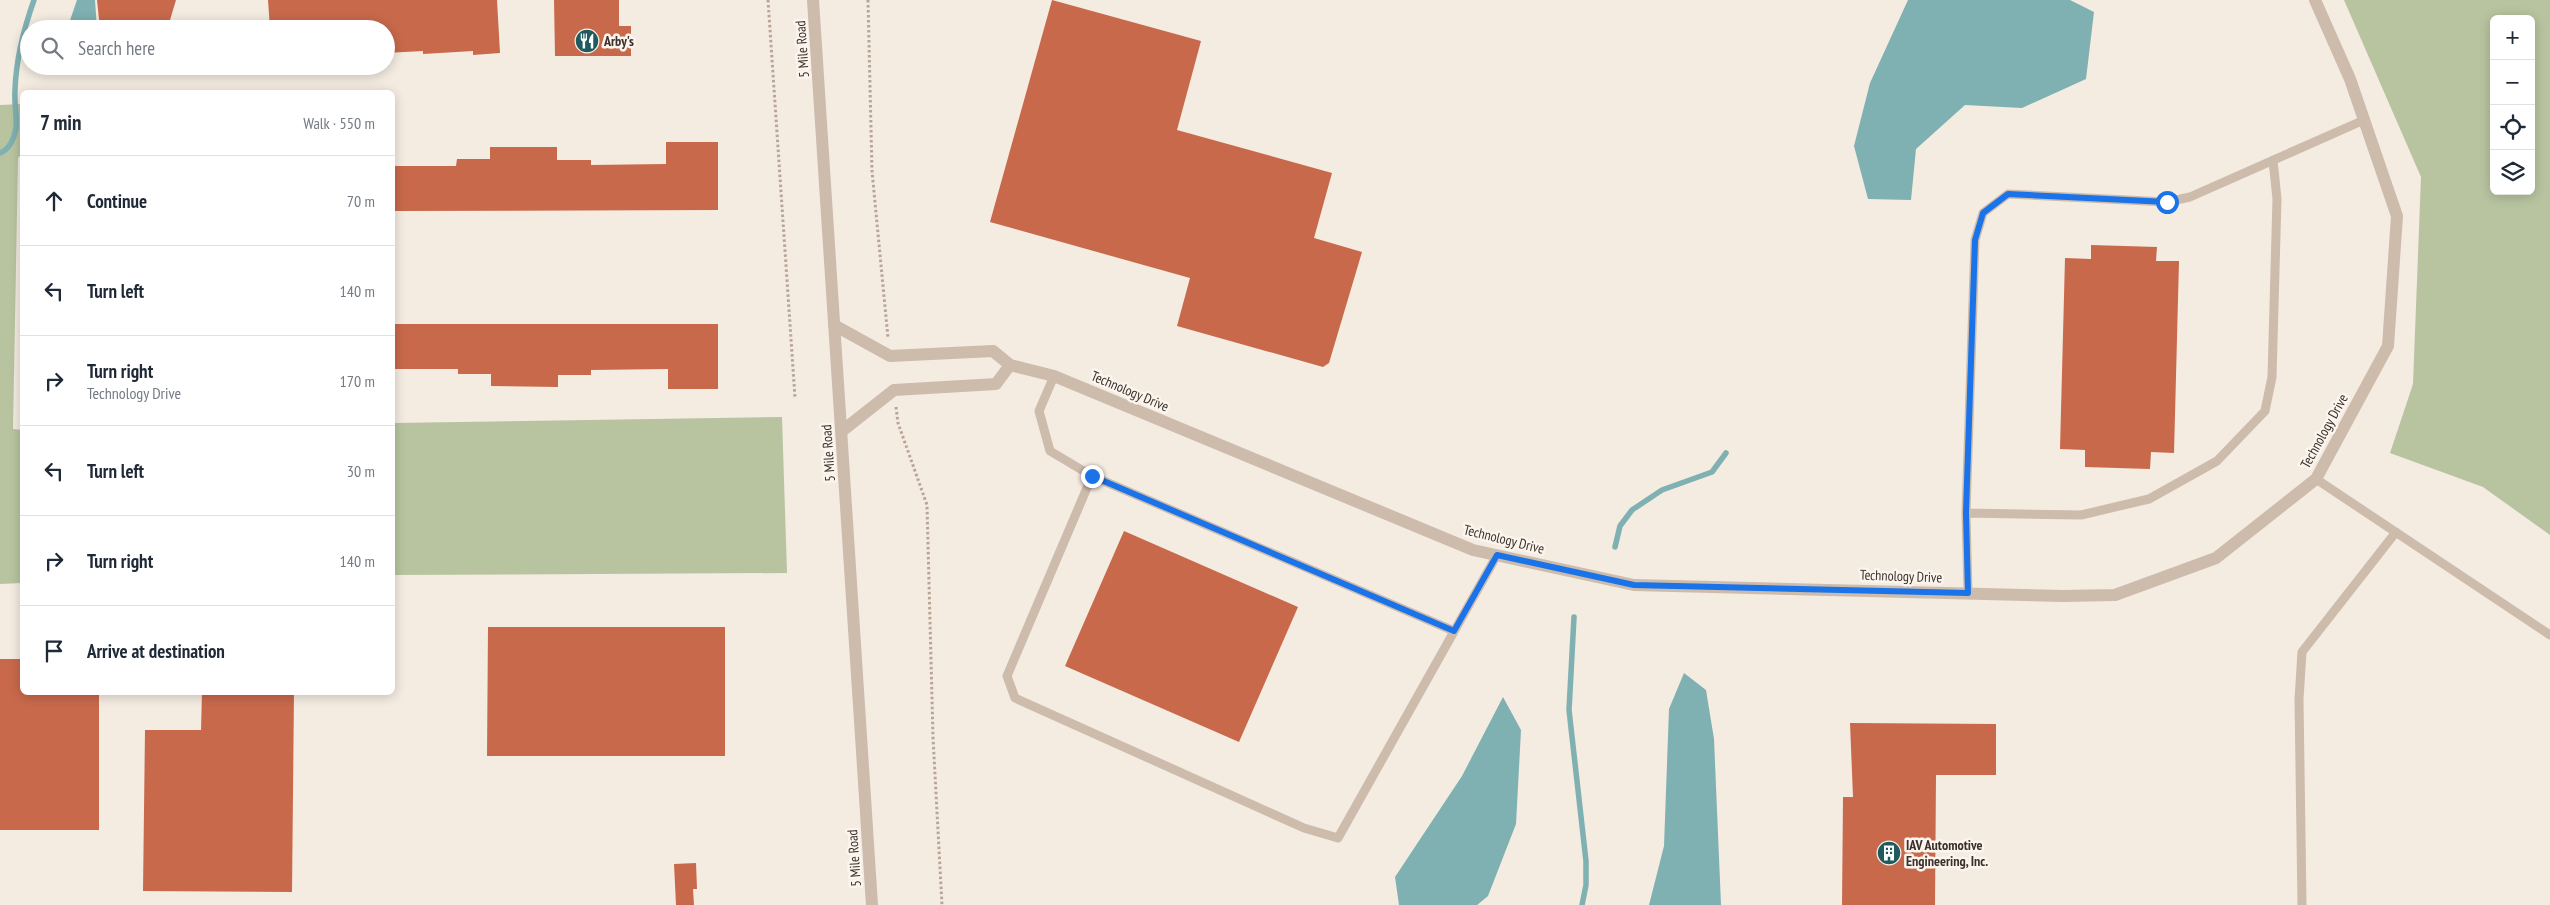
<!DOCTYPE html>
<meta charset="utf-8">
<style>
body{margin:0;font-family:"PT Sans Narrow",sans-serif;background:#f6f6f7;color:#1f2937}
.controls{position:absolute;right:15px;top:15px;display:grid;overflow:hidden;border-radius:8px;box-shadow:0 2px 12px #0003}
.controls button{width:45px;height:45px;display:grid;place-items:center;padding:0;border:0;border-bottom:1px solid #e0e1e3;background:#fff;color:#1f2937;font:25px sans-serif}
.stop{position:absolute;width:15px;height:15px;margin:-11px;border:4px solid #1a73e8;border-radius:50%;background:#fff}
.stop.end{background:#1a73e8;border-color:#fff;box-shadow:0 1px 5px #0008}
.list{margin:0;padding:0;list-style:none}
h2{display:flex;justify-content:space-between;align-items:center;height:65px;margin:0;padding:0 20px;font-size:21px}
h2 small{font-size:16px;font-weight:400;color:#747a83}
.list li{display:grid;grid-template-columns:32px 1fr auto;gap:15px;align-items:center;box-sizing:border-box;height:90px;padding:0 20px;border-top:1px solid #e0e1e3}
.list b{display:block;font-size:19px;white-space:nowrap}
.list p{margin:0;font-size:16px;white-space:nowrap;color:#747a83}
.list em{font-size:16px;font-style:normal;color:#747a83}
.icon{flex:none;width:28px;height:28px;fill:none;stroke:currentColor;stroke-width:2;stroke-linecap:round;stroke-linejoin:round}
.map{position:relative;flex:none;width:2550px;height:905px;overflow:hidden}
.search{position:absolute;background:#fff;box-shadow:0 2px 12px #0003;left:20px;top:20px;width:375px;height:55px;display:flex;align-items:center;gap:12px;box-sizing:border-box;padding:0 18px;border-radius:28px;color:#747a83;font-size:19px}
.panel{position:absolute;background:#fff;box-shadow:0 2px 12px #0003;left:20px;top:90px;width:375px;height:605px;border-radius:8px}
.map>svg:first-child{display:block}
.green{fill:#b8c4a0;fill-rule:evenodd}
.water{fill:#7fb0b2}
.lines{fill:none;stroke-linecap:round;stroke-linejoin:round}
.stream{stroke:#7fb0b2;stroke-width:5.5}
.building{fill:#c8694b}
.path{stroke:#b9a596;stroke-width:3;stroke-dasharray:2.5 2.5;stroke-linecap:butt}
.service{stroke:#cdbbac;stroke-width:9}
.minor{stroke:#cdbbac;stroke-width:12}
.tertiary{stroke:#cdbbac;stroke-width:12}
.route{stroke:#1a73e8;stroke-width:6}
.labels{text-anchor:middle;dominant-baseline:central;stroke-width:5;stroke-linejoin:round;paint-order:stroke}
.poi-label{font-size:14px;font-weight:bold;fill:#3b302b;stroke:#fbf5ee;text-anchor:start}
.street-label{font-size:14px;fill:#3b302b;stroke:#fbf5ee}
</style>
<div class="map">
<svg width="2550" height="905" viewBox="0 0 2550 905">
<rect width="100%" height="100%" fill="#f4ebe1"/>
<path class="green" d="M2344 0H2550V535L2483 487 2390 453 2413 384 2421 177ZM2494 19H2531V191H2494Z
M22 104V154L18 158 13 429 22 430V583L0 584V105Z
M782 417 787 573 393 575V423Z"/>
<path class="water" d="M77 0H95L97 29H67Z
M1908 0H2070L2094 12 2086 79 2022 108 1965 105 1916 149 1911 200 1868 199 1854 146 1870 83Z
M1684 673 1706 690 1714 739 1721 905H1649L1664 846 1669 709Z
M1503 697 1521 730 1516 824 1488 896 1477 905H1399L1395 877 1462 776Z"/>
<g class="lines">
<path class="stream" d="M0 153C10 149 14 139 16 128 17 116 14 103 15 90 16 60 24 28 34 0
M1615 547 1620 526 1632 510 1662 490 1712 472 1726 453
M1574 617 1569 710 1586 861V885L1582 905"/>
</g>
<path class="building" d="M97 0H176L170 20 162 21V29H100Z
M268 0H497L500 53 473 55V51L423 54V51L386 53V29H270Z
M554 0H619V26H631V56H555Z
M1052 0 1201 41 1177 130 1332 173 1314 238 1362 252 1329 363 1323 367 1177 326 1190 278 990 222Z
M666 142H718V210L392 211V166H456L457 159H490V147H557V160H591V165L666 164Z
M2091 245 2157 247 2156 261H2179L2174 453 2151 452 2150 469 2085 467V450L2060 449 2065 258 2091 259Z
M392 324H718V389H668V369L591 370V375H558V387L491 386V374H458V369H392Z
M1124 531 1298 607 1239 742 1065 666Z
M488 627H725V756H487Z
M0 659H22V692H99V830H0Z
M202 692H294L292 892 143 891 145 730H201Z
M1850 723 1996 724V775H1936L1935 905H1842L1843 797H1853Z
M696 863 697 889H693L694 905H676L674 864Z"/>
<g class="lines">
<path class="path" d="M768 0 795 398
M868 0 872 171 888 338
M896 407 898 423 927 505 933 737 942 905"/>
<path class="service" d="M1054 376 1039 411 1050 451 1092 476 1007 676 1015 698 1304 828 1338 838 1497 555
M1092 476 1454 631
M2316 479 2550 635
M1966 513 2081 515 2149 499 2217 461 2265 411 2272 377 2277 199 2273 160
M1968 593 1966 513 1975 240 1983 213 2008 194 2167 202 2190 197 2364 120
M2302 905 2299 699 2302 652 2396 532"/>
<path class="minor" d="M834 325 890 356 993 351 1010 365 996 384 894 390 842 431
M1010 365 1054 376 1473 550 1634 585 2063 596 2115 595 2216 558 2316 479 2388 346 2397 216 2350 79 2315 0"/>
<path class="tertiary" d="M813 0 872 905"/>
</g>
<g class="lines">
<path class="route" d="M1092 476 1454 631 1497 555 1634 585 1968 593 1966 513 1975 240 1983 213 2008 194 2167 202"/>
</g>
<defs>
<g id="restaurant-disc" transform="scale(1.25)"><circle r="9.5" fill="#1f5a5e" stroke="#fbf5ee"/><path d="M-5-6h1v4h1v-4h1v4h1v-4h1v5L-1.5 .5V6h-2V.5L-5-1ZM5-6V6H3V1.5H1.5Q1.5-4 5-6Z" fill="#fff"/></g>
<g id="building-disc" transform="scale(1.25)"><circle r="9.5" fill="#1f5a5e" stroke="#fbf5ee"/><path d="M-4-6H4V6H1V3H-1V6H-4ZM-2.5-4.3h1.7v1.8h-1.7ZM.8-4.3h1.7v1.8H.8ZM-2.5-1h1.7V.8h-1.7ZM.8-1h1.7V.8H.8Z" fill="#fff"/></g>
</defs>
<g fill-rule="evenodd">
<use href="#restaurant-disc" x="587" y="41"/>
<use href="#building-disc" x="1889" y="853"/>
</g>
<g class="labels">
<g class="poi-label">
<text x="604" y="41">Arby's</text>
<text x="1906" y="845">IAV Automotive<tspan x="1906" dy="16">Engineering, Inc.</tspan></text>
</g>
<g class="street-label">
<text transform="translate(802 49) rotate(-94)">5 Mile Road</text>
<text transform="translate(1130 391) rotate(23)">Technology Drive</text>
<text transform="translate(2324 431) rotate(-61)">Technology Drive</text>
<text transform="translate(828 453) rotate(-94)">5 Mile Road</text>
<text transform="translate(1504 539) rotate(14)">Technology Drive</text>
<text transform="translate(1901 576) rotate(2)">Technology Drive</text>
<text transform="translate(854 858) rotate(-94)">5 Mile Road</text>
</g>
</g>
</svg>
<div class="controls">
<button>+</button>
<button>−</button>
<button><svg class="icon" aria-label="locate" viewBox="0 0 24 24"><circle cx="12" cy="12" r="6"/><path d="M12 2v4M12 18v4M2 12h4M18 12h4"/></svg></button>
<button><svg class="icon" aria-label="layers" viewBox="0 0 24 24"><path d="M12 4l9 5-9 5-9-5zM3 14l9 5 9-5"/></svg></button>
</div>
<div class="stop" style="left:2167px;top:202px"></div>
<div class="stop end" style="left:1092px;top:476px"></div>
<div class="search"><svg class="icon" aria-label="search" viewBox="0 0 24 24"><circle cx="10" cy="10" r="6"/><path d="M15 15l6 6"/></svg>Search here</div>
<section class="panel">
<h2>7 min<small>Walk · 550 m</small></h2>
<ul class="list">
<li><svg class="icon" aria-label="ahead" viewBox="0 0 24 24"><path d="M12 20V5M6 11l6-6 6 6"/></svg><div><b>Continue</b></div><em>70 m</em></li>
<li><svg class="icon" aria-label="left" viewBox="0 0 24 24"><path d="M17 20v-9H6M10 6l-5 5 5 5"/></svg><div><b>Turn left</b></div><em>140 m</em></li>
<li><svg class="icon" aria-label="right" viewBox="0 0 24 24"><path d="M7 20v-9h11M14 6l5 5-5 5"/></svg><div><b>Turn right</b><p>Technology Drive</p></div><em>170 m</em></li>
<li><svg class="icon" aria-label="left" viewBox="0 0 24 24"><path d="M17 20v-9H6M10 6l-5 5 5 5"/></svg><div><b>Turn left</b></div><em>30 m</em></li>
<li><svg class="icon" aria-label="right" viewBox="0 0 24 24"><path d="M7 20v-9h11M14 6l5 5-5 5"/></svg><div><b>Turn right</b></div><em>140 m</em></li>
<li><svg class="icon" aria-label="arrive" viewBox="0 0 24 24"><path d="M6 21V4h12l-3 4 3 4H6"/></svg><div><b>Arrive at destination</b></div></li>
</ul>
</section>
</div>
